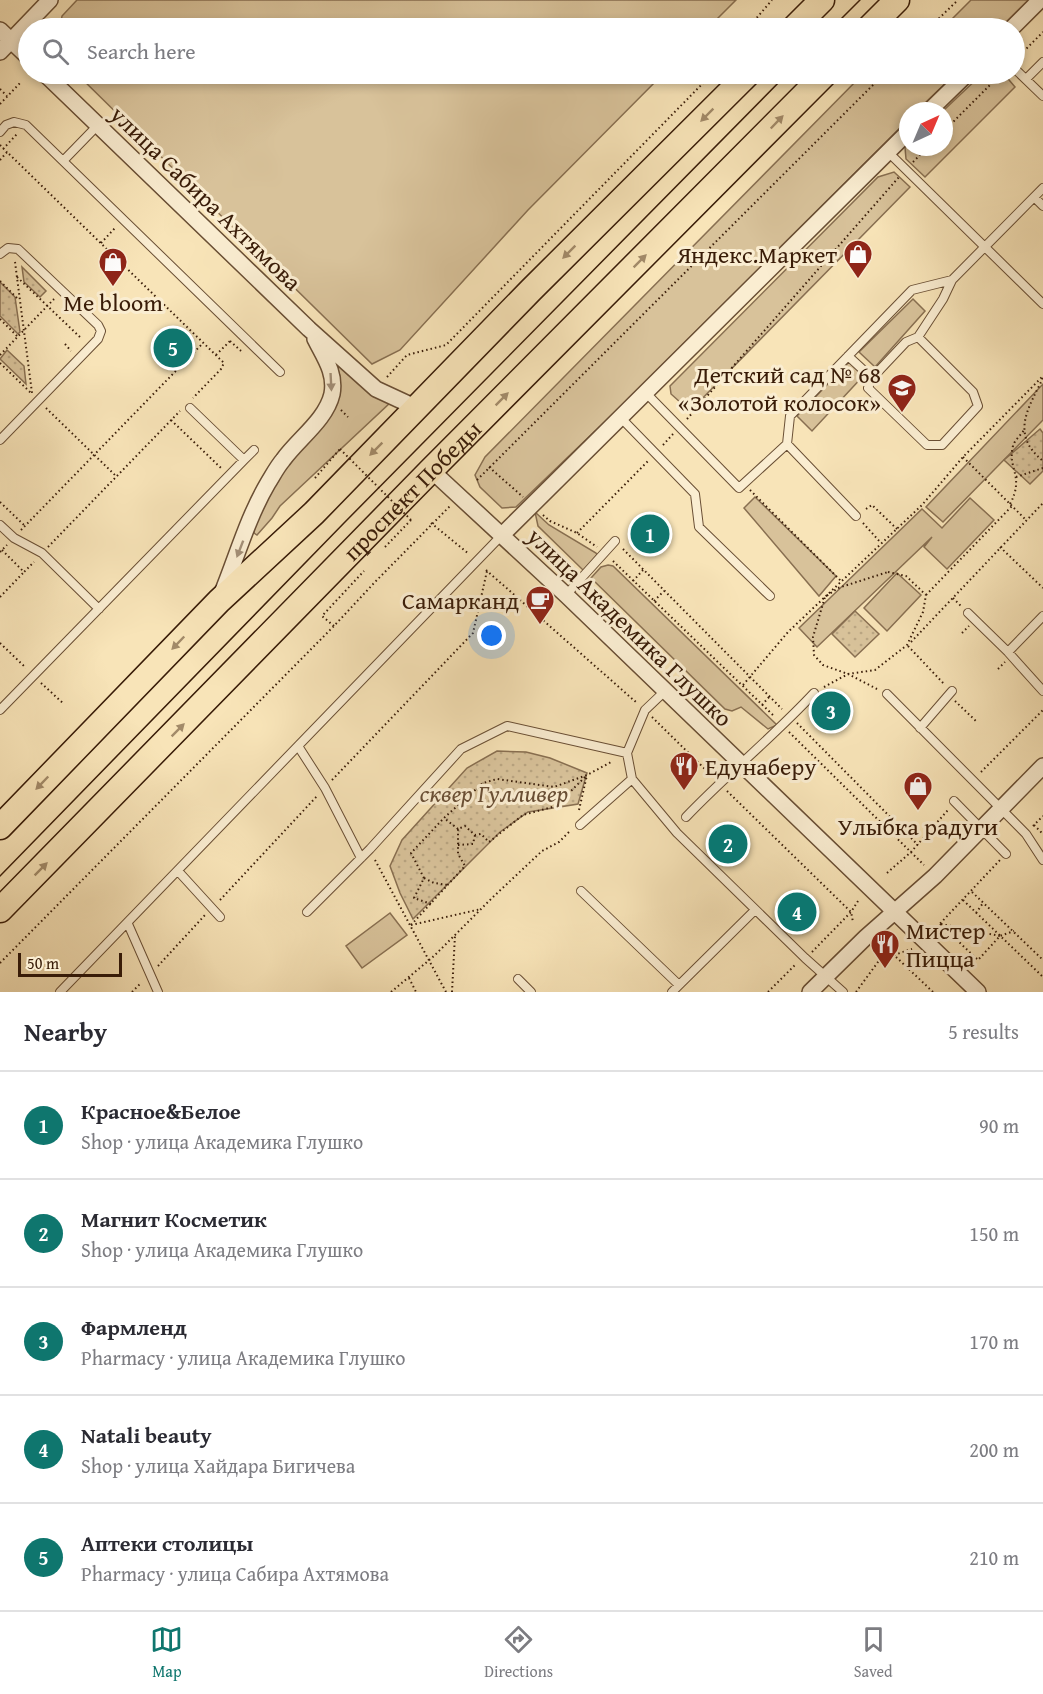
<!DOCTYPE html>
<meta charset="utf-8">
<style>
body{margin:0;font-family:"Gentium Book Plus",serif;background:#f2f2f3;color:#2b2b33}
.compass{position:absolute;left:899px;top:102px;width:54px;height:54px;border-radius:50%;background:#fff;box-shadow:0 3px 9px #0003;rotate:44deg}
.scale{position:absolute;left:18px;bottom:15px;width:104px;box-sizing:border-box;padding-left:6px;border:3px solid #391c08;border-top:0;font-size:16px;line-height:21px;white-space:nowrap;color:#391c08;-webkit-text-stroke:4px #faedd1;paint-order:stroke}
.you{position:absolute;left:492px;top:636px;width:21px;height:21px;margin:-15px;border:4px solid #fff;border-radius:50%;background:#1a73e8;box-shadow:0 0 0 9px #1a73e833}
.badge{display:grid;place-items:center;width:39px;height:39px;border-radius:50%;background:#0f766e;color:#fff;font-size:20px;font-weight:700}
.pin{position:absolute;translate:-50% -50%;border:3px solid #fff;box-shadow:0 2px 6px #0006}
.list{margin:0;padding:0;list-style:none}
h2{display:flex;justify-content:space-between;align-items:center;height:78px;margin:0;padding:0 24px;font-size:26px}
h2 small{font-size:20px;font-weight:400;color:#7c7c81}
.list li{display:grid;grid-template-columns:39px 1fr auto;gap:18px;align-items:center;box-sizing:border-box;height:108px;padding:0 24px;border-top:2px solid #e1e1e2}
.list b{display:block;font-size:22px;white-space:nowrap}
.list p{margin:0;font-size:20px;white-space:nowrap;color:#7c7c81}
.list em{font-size:20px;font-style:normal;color:#7c7c81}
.icon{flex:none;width:33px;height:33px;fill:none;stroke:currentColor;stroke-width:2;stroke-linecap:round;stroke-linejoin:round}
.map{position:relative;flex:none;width:1043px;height:992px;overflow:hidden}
.search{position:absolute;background:#fff;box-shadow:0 3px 9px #0003;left:18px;right:18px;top:18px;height:66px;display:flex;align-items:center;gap:15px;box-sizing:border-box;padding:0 21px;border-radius:33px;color:#7c7c81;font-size:22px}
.sheet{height:618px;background:#fff}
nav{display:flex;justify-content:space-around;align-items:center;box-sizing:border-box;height:84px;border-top:2px solid #e1e1e2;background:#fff;font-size:16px;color:#7c7c81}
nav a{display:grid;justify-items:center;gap:3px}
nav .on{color:#0f766e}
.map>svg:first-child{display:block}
.grass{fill:#d8c29a;stroke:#886f51;stroke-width:1.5}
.park{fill:url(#park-dots);stroke:#886f51;stroke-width:1.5}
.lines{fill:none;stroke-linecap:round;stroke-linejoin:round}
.service-casing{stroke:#694e34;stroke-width:10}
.minor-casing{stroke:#694e34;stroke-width:18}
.primary-casing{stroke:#391c08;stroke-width:27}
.path{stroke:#391c08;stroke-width:2;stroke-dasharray:1.5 3;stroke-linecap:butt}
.service{stroke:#faedd1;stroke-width:8}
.minor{stroke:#faedd1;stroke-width:15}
.primary{stroke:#f8e4b8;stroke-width:24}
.tram{stroke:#391c08;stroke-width:1.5}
.path-bridge{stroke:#391c08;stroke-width:2;stroke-dasharray:1.5 3;stroke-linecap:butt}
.oneway{fill:#a28a69}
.oneway2{fill:#a38f77}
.labels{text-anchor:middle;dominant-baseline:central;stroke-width:6;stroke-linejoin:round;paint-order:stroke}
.street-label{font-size:24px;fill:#391c08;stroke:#faedd1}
.poi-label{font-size:24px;fill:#391c08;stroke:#faedd1;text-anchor:end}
.park-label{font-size:24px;font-style:italic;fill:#694e34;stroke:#faedd1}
</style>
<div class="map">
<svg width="1043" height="992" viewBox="0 0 1043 992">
<defs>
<pattern id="park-dots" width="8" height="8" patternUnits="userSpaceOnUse" patternTransform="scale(1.5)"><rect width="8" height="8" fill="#d8c29a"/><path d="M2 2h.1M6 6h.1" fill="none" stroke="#baa683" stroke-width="1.8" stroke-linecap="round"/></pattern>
</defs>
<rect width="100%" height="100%" fill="#f8e4b8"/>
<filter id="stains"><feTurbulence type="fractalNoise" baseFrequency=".00333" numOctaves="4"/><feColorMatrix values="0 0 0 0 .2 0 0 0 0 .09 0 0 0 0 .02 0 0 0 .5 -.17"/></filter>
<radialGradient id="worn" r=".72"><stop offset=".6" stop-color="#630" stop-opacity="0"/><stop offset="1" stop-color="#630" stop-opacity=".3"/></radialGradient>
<path class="grass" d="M77 0H736L708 28H60L62 16Z
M971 0H1029L1000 28H943Z
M77 74H663L528 210 400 350 372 364Z
M863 74H955L917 111H908V120L621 406 516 507 502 508 480 487 475 475 485 457Z
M982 74H1004L1015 87 925 177 906 159 905 147 908 144V147H944L943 111Z
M894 172 910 187 690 411 671 394 670 386 878 177Z
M913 299 925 311 875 367 859 352Z
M335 360 392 401 280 506 272 518 257 535 254 533 255 525 273 480 334 410 340 390V376Z
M851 360 865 374 812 431 797 416Z
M1043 384V420L943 522 926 507Z
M755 497 836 576 819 596 744 508Z
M970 498 994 520 947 569 924 547 932 537 817 647 799 628 922 509 942 528Z
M535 512 549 525 596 553 597 555 584 571 538 526Z
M608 565 613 566 777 725 768 729 741 707 732 711 725 709 591 578 601 567Z
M897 573 921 595 887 631 864 608Z
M390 913 407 935 362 968 346 946Z"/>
<path class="park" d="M22 267 46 291 40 297 24 282Z
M0 282 15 297 20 332 18 334 0 316Z
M7 350 24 366 26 384 0 359Z
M1040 429 1043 433V471L1030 484 1004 460Z
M855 611 879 634 855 657 832 634Z
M497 751 526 752 550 758 587 773 578 804 528 812 500 832 413 919 400 893 390 866 402 840 467 768Z"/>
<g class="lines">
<g class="service-casing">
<path id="service" d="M1014 68 1043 96
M1026 79 1043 62
M0 132 6 125 14 122 26 125 280 372
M888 152 1043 304
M63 161 98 125
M1034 197 1043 206
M0 254 8 248 18 249 98 325 101 331 98 339 0 440
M918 337 943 299 952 280
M848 356 872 378 868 388 927 445H942L978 406 973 392 918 337 906 342 872 378
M646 393 739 488 787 444 790 416 912 290 952 280 1043 188
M620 417 695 494 699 527 770 596
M787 444 856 516
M244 460 254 450
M0 525 14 538 42 553 99 609
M566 595 615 541
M968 613 1008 652 1043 691
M1008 652 1043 616
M665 691 645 710 627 753 632 779 677 833 805 958 843 992
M887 694 1026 834 1043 860
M0 710 244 460 190 408
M920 728 952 691
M298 746 325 788 361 858
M954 801 1006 854
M686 817C727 774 773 737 814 693
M580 825 632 779
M178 871 220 917
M581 891 679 985
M307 912 370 849 461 749 507 726 627 753
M128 924 158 992
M518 979 531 992
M60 992 502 535
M672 992 755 910"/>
</g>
<g class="minor-casing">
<path id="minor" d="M1012 28 1040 0
M0 30 28 57
M0 52 50 0
M45 74 309 329 376 389 417 408
M929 111 967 74
M431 470 566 595 978 992
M502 535 908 132
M222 593C237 556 248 517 268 483 273 475 277 467 283 460 298 439 326 420 332 394 336 373 324 357 315 339
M810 992 866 937 935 876 1043 766"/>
</g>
<g class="primary-casing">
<g id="primary">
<path d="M794 28 822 0"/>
<path d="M869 28 897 0"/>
<path d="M0 827 219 601 314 513 531 290 748 74"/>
<path id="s1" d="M0 910 431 470 825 74"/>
</g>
</g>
<path class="path" d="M748 28 772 0
M929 28 958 0
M1017 58 1043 32
M0 89 7 96
M0 104 21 82
M944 131 1001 74
M0 145 7 152
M3 149 17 134
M0 160 7 152 224 363 221 369 193 398
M913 162 928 147
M101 243 115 228
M15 262 32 393
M17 277 82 339
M0 281 19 300
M0 319 17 336
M230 341 241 351
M65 344 71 351
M0 355 54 299
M216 355 231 340
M0 363 31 393
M387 377 407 355 446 345 712 74
M1043 378C1028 409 1010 434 1043 461
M46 408 117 477
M341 410 348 417
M687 419 899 177
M171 420 221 468
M663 445 673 434
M963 457 1026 520
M489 467 523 497
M1016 477 1043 468
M315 478 340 449
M477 480 884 74
M750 490 841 581
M0 502 25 526
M1010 504C1025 476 1007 469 1013 446 1014 441 1021 435 1024 430
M866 509 872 505 897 529
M543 515 550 521 577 533 597 547
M431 523 469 554
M863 523 881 543
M21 530 203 343
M577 533 649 460
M48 547 180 411
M385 547 411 520
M1000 547 1043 588
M623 549 782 709
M2 550 24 572 34 562
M0 552 7 545
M613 561 775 717
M486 570 637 703
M888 572 906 576 926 595 923 612 907 645 875 670 848 674 823 665 814 655 813 637 825 597 838 588Z
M633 581 643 570
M926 595 1012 506
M0 597 24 572
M953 598 962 607
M654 601 664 591
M334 626 322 616 364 571
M962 633 969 626
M911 642 1043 503
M0 643 26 668
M908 646 945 685
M998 669 1005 662
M41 683 64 704
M743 685 788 632 922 505 963 457 1043 376
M824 687 848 674 877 689
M955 701 977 722
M762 705 769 697
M652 717 712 776
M797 723 918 845
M789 732 924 865
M981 772 1043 710
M332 780 473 633 487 571
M727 791 851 912 853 922
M579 810 587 775
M1034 825 1043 834
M1033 826 1043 816
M458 829 444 818 483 783 497 779 554 787 587 775 613 761
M458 845 473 844 475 835
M375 860 446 992
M887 873 911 852 948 810
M424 878 411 853 443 819
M972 892 1043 960
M220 900 318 795
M963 900 1043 977
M431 904 414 898 424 878 434 883 448 885
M976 913 983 903
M940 924 978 960 1000 936 1014 931
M941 924 1000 936
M411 925 465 866 458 854V829L465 826 475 835 481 834 489 842 523 815 556 806 587 775
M411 925 481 909
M934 930 1000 860
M876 947 894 955 933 992
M812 952 851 912 858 901
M894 955 912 949
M0 963 334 626 375 582 450 506
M158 966 205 915
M409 978 416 992
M132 992 141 983
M391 992 434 956 492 898 542 851 559 842 571 830
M452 992 455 935
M768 992 796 964
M856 992 886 951"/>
<use href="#service" class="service"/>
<use href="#minor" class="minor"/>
<use href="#primary" class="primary"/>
<path class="tram" d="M832 28 860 0
M0 876 344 523 787 74"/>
<path class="path-bridge" d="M340 449 411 520"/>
</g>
<defs><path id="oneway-solid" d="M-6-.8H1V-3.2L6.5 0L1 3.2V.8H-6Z" transform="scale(1.5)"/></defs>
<g class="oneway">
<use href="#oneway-solid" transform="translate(707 115) rotate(135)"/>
<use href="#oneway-solid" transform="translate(777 122) rotate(-46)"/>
<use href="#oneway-solid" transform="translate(569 252) rotate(135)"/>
<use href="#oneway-solid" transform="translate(640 261) rotate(-45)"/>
<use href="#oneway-solid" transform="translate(502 399) rotate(-45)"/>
<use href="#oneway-solid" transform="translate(376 449) rotate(135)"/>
<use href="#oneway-solid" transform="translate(178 643) rotate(134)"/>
<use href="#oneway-solid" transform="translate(178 730) rotate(-45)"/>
<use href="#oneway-solid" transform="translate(42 783) rotate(134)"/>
<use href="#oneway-solid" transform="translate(41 869) rotate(-45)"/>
</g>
<g class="oneway2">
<use href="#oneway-solid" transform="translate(331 382) rotate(87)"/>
<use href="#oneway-solid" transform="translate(240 549) rotate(111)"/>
</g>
<defs>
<g id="shop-pin" transform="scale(1.5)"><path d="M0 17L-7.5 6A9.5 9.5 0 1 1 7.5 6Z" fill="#8f2418" stroke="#faedd1"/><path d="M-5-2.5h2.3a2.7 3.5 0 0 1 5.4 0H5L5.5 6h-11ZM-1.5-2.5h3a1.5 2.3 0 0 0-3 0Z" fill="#fff"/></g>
<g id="school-pin" transform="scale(1.5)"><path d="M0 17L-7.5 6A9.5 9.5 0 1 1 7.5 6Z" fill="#8f2418" stroke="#faedd1"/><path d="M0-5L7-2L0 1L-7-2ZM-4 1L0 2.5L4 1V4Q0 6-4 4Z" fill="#fff"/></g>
<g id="cafe-pin" transform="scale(1.5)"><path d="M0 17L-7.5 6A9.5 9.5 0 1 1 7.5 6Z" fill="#8f2418" stroke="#faedd1"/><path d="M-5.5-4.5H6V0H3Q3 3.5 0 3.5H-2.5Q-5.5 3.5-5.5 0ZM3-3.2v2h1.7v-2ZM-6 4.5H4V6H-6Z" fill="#fff"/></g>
<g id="restaurant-pin" transform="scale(1.5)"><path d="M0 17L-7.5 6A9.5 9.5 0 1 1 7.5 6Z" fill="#8f2418" stroke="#faedd1"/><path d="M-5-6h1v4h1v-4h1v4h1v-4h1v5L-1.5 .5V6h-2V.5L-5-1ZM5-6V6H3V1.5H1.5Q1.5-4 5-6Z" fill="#fff"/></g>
</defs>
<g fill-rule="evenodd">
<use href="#shop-pin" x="858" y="254"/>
<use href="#shop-pin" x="113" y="262"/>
<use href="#school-pin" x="902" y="388"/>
<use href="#cafe-pin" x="540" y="600"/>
<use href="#restaurant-pin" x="684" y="766"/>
<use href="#shop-pin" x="918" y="786"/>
<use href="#restaurant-pin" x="885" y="944"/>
</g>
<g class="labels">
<g class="street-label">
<text transform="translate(206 198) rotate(44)">улица Сабира Ахтямова</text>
<text stroke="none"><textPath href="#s1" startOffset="588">проспект Победы</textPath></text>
<text transform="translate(630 627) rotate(44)">улица Академика Глушко</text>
</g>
<g class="poi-label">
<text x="837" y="254">Яндекс.Маркет</text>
<text x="113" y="302" text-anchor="middle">Me bloom</text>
<text x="881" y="374">Детский сад № 68<tspan x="881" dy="28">«Золотой колосок»</tspan></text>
<text x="519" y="600">Самарканд</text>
<text x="705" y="766" text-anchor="start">Едунаберу</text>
<text x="918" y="826" text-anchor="middle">Улыбка радуги</text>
<text x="906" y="930" text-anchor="start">Мистер<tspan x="906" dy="28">Пицца</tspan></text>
</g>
<g class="park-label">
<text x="494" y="793">сквер Гулливер</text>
</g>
</g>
<rect width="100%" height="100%" filter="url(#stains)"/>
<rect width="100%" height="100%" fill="url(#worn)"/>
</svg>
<svg class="compass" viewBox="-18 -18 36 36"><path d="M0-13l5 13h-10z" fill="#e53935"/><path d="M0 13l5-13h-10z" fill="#7c7c81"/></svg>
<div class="scale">50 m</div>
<div class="you"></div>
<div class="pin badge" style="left:650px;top:534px">1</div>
<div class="pin badge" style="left:728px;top:844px">2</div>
<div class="pin badge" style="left:831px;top:711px">3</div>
<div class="pin badge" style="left:797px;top:912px">4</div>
<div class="pin badge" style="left:173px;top:348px">5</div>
<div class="search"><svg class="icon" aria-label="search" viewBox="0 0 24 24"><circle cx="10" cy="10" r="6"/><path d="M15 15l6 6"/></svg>Search here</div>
</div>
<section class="sheet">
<h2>Nearby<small>5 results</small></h2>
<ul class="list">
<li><span class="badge">1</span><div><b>Красное&amp;Белое</b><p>Shop · улица Академика Глушко</p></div><em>90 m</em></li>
<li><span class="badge">2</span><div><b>Магнит Косметик</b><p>Shop · улица Академика Глушко</p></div><em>150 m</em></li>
<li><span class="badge">3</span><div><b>Фармленд</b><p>Pharmacy · улица Академика Глушко</p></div><em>170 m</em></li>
<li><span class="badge">4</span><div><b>Natali beauty</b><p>Shop · улица Хайдара Бигичева</p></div><em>200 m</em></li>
<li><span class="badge">5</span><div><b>Аптеки столицы</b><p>Pharmacy · улица Сабира Ахтямова</p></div><em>210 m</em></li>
</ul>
</section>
<nav>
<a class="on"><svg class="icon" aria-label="map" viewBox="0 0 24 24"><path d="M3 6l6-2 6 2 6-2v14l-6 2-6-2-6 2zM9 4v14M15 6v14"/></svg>Map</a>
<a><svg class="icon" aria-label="directions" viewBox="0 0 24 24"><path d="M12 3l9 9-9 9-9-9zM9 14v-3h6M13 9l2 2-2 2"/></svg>Directions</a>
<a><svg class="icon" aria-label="saved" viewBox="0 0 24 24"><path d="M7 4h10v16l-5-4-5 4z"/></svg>Saved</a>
</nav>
